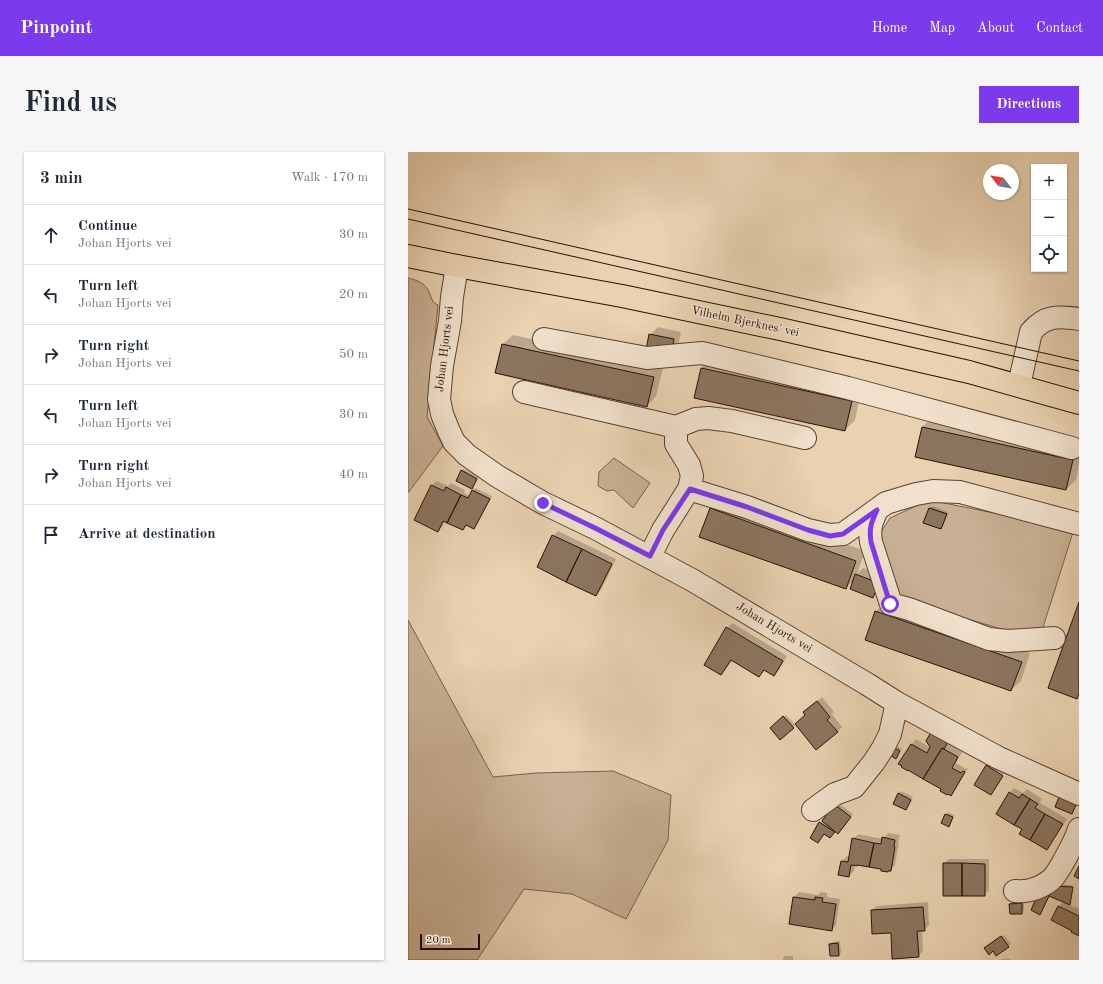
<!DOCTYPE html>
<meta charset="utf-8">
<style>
body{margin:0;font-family:"Old Standard TT",serif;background:#f6f6f7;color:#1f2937}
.controls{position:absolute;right:12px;top:12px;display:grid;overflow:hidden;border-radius:0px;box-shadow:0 1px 3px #0004}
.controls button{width:36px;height:36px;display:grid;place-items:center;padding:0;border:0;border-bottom:1px solid #e0e1e3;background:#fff;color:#1f2937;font:20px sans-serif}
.compass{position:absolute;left:575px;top:12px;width:36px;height:36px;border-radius:50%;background:#fff;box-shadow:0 1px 3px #0004;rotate:301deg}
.scale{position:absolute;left:12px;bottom:10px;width:60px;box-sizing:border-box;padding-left:4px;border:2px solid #281107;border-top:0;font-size:11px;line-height:14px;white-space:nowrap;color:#281107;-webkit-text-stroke:3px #f1e1cc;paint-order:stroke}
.stop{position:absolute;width:12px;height:12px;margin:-9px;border:3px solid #7c3aed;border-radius:50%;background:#fff}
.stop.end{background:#7c3aed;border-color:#fff;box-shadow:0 1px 4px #0008}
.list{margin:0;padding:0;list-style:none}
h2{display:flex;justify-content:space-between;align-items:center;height:52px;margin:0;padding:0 16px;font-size:17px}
h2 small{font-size:13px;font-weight:400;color:#747a83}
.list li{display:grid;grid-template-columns:26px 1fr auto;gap:12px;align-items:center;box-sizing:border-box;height:60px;padding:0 16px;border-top:1px solid #e0e1e3}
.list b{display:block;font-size:15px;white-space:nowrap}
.list p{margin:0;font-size:13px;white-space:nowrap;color:#747a83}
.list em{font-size:13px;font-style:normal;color:#747a83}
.icon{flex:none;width:22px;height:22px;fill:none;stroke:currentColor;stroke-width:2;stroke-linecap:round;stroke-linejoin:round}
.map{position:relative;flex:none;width:671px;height:808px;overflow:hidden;border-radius:0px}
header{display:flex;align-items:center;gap:24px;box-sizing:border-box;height:56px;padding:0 20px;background:#7c3aed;color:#fff}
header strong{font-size:19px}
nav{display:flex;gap:22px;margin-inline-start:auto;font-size:14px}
.intro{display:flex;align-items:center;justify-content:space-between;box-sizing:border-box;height:96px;padding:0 24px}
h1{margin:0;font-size:28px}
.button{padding:10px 18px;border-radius:0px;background:#7c3aed;color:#fff;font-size:14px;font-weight:700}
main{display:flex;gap:24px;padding:0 24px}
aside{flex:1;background:#fff;border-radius:0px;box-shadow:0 1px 3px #0004}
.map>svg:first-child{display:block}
.green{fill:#c8b094;stroke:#78604e}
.shadow{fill:#0003}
.building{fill:#8c755f;stroke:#281107}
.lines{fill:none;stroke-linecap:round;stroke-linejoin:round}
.minor-casing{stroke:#584132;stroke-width:24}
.major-casing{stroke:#281107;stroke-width:24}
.minor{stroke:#f1e1cc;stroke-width:22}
.major{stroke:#e9d1b1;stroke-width:22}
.tram{stroke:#281107;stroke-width:1}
.route{stroke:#7c3aed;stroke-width:5}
.labels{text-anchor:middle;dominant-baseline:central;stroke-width:3;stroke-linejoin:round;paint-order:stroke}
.street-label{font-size:12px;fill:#281107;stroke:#f1e1cc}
</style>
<header>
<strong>Pinpoint</strong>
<nav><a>Home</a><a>Map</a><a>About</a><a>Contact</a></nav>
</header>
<div class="intro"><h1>Find us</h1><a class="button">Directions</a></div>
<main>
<aside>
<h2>3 min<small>Walk · 170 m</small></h2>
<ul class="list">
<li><svg class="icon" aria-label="ahead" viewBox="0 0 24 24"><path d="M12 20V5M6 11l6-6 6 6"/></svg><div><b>Continue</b><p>Johan Hjorts vei</p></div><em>30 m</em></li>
<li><svg class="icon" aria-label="left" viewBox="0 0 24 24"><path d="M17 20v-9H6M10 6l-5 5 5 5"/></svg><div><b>Turn left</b><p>Johan Hjorts vei</p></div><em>20 m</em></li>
<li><svg class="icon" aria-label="right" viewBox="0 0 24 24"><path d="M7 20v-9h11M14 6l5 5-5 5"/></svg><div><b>Turn right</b><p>Johan Hjorts vei</p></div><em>50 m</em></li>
<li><svg class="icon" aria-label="left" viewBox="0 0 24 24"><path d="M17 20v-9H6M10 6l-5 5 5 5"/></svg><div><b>Turn left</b><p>Johan Hjorts vei</p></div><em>30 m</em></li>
<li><svg class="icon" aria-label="right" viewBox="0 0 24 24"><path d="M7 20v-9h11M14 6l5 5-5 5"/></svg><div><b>Turn right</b><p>Johan Hjorts vei</p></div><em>40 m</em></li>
<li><svg class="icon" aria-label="arrive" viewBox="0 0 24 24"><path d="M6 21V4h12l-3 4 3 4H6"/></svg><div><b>Arrive at destination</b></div></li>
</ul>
</aside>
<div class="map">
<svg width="671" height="808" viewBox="0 0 671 808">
<rect width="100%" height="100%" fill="#e9d1b1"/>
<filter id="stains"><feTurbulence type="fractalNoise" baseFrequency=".005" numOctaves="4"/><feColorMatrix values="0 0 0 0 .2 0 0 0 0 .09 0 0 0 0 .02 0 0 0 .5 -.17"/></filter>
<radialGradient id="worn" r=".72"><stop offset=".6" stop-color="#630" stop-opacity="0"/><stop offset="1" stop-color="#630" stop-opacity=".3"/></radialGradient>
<path class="green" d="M0 126C9 128 17 131 21 140 24 146 23 150 30 153L19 265 35 294 0 341Z
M206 306 242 331 225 356 206 338 199 339 190 334 191 320Z
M521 348 666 377 631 488 488 446 471 383 482 366Z
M0 468 85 625 128 621 205 619 263 643 260 688 218 767 164 742 116 737 69 808H0Z"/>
<path class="shadow" d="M250 175 273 180 270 194 263 202 242 183Z
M105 183 255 216 248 244 239 254 89 221 95 192Z
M303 207 453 239 447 268 437 278 293 216Z
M524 266 671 298V313L668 328 658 337 514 275Z
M56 317 71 324 64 336 54 319Z
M29 329 40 334 43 331 57 338 56 341 62 344 67 336 84 344 68 373 66 376 58 372 37 368 35 374 30 379 24 333Z
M312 347 457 399 449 422 455 416 477 423 473 437 465 444 446 428 438 436 303 357Z
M524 354 540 360 535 374 533 376 516 371 522 356Z
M150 379 208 407 193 438 188 443 145 384Z
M478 450 622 501 613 529 603 538 458 487 468 459Z
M324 471 379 504 371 518 366 523 357 517 351 524 324 508 318 517 313 522 319 476Z
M414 545 426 560 424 562 434 575 429 580 398 563 396 560Z
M378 563 387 573 385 575 363 576Z
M544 585 540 591 554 600 548 611 558 617 561 615 547 637 543 642 492 611 504 592 508 587 524 597Z
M486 592 494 597 488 605Z
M581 612 596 621 583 642 579 614Z
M606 636 615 641 619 637 634 647 632 651 659 667 643 692 638 697 615 677 602 641Z
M493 639 505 645 500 655 498 657 490 642Z
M429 650 445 662 432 678H428L424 683 412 671Z
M540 660 546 663 540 674 538 663Z
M480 681 492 683 490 690H491L487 713 482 718 447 713 446 719 441 724 434 709 439 704 442 705 445 687 450 682 475 687Z
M541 707H581V738L576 743 536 712Z
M649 732 664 733 661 750H663L661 753 671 757V783L650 755 656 749 642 743 634 759 632 762 624 758Z
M391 740 410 743 413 740 419 741V745L432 747 428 773 424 778 386 745Z
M520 750 521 773 516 778H514L515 799 510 804 484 780 464 759 469 754Z
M604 750H616V758L614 761 602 752Z
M596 783 603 792 600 794 586 798 579 794Z
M432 789 433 801 431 803 422 792 424 790Z
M377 804H385V808H375V806Z
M594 807H602V808H593Z"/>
<path class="building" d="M241 182 266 187 263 203 238 198Z
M94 192 246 225 239 255 87 221Z
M293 216 444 249 437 279 286 246Z
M514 275 665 308 658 338 507 305Z
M53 318 69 327 64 337 48 329Z
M23 333 36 339 38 335 53 343 39 371 35 369 30 380 6 368Z
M64 338 82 347 66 377 58 373 55 378 39 371 53 343 60 346Z
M302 356 448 409 438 437 291 385Z
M521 356 539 362 533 377 515 371Z
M144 383 174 397 158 430 129 415Z
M174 397 204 412 188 444 158 430Z
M447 422 471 431 465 446 442 437Z
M671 450V542L669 547 640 536Z
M467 459 614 510 603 539 457 488Z
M318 475 375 509 366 524 356 518 351 525 323 508 313 523 296 513Z
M409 549 422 565 419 568 430 580 408 598 387 572 397 563 395 560Z
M375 564 386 576 372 588 362 576Z
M523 580 540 590 536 597 534 596 515 627 500 618V619L493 615 494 614 490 612 503 592 519 601 522 595 518 589Z
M483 594 492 599 488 607 479 601Z
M534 596 550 605 544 616 553 621 555 619 557 620 543 644 540 642 539 643 532 639 533 637 515 627Z
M578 613 595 624 583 643 566 633Z
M601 640 611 646 614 642 622 647 606 673 588 662Z
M490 641 503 648 498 658 485 652Z
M651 645 668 653 664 662 647 655Z
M622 647 630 652 627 656 637 662 622 688 611 682 614 677 606 673Z
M426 652 443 665 430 682 414 669Z
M537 662 545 665 541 675 533 671Z
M637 662 655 672 639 698 622 688Z
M411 670 427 680 422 686 416 682 410 691 402 686Z
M474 685 487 688 486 695H487L483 719H480V720L473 719V717L461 715 466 691 473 692Z
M444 686 466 691 461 715 449 713V714L443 713 441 725 430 723 433 709 440 710Z
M535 711H554V744H535Z
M554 711 577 712V744H554Z
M671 714V727L666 724Z
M646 734 665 735 662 753 641 744Z
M631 739 641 744 632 763 623 758Z
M385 745 407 748V745L415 746 414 750 428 752 424 779 381 772Z
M614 751V762H602L601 752Z
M650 754 671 764V784L663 780 664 779 643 768Z
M515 755 517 779H509L511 805 484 807 483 781 464 782 463 758Z
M593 784 601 795 588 804 585 799 581 803 576 796Z
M430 791 431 804H422L421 792Z"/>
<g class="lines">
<g class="minor-casing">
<path id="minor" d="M49 114 44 145 42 169 34 214 31 247 34 262 40 277 46 290 59 303 89 324 135 351 187 376 284 428 459 532 489 551 591 606 671 642
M136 187 239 206 294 201 440 236 664 296
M611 233 623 180C637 163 651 164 671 167
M116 240 268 275
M281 337 339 355 400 378 422 383 435 382 478 351 508 342 525 339 552 340 671 372
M469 358C463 371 461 376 463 390L483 452 501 457 581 487 600 489 646 486
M242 404 255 378 281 337 284 324 281 313 268 292V275L288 267 300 266 324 269 397 286
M405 658 427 642 446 635 466 610 475 596 482 582 489 551
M607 739C615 740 621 739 629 736 646 729 649 721 658 705 663 696 668 687 671 677"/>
</g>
<g class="major-casing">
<path id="major" d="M0 104 49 114 214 144 372 177 561 220 671 251"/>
</g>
<use href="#minor" class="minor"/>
<use href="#major" class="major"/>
<path class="tram" d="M0 57 671 209
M0 67 671 219"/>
</g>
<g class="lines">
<path class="route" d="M135 351 187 376 242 404 255 378 282 337 339 355 400 378 422 384 435 382 469 358C463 371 461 376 463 390L482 452"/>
</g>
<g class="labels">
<g class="street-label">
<text transform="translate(337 170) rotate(12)">Vilhelm Bjerknes' vei</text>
<text transform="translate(37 197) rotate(-83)">Johan Hjorts vei</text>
<text transform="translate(366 476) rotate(31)">Johan Hjorts vei</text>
</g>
</g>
<rect width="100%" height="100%" filter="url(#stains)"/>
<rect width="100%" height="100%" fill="url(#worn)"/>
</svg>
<div class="controls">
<button>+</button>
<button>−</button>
<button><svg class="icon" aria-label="locate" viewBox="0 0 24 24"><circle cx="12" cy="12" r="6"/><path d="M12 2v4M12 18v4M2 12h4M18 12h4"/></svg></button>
</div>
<svg class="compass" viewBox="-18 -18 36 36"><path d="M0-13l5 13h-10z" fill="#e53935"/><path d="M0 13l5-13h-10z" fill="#747a83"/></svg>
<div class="scale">20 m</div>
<div class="stop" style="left:482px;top:452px"></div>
<div class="stop end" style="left:135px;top:351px"></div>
</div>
</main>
